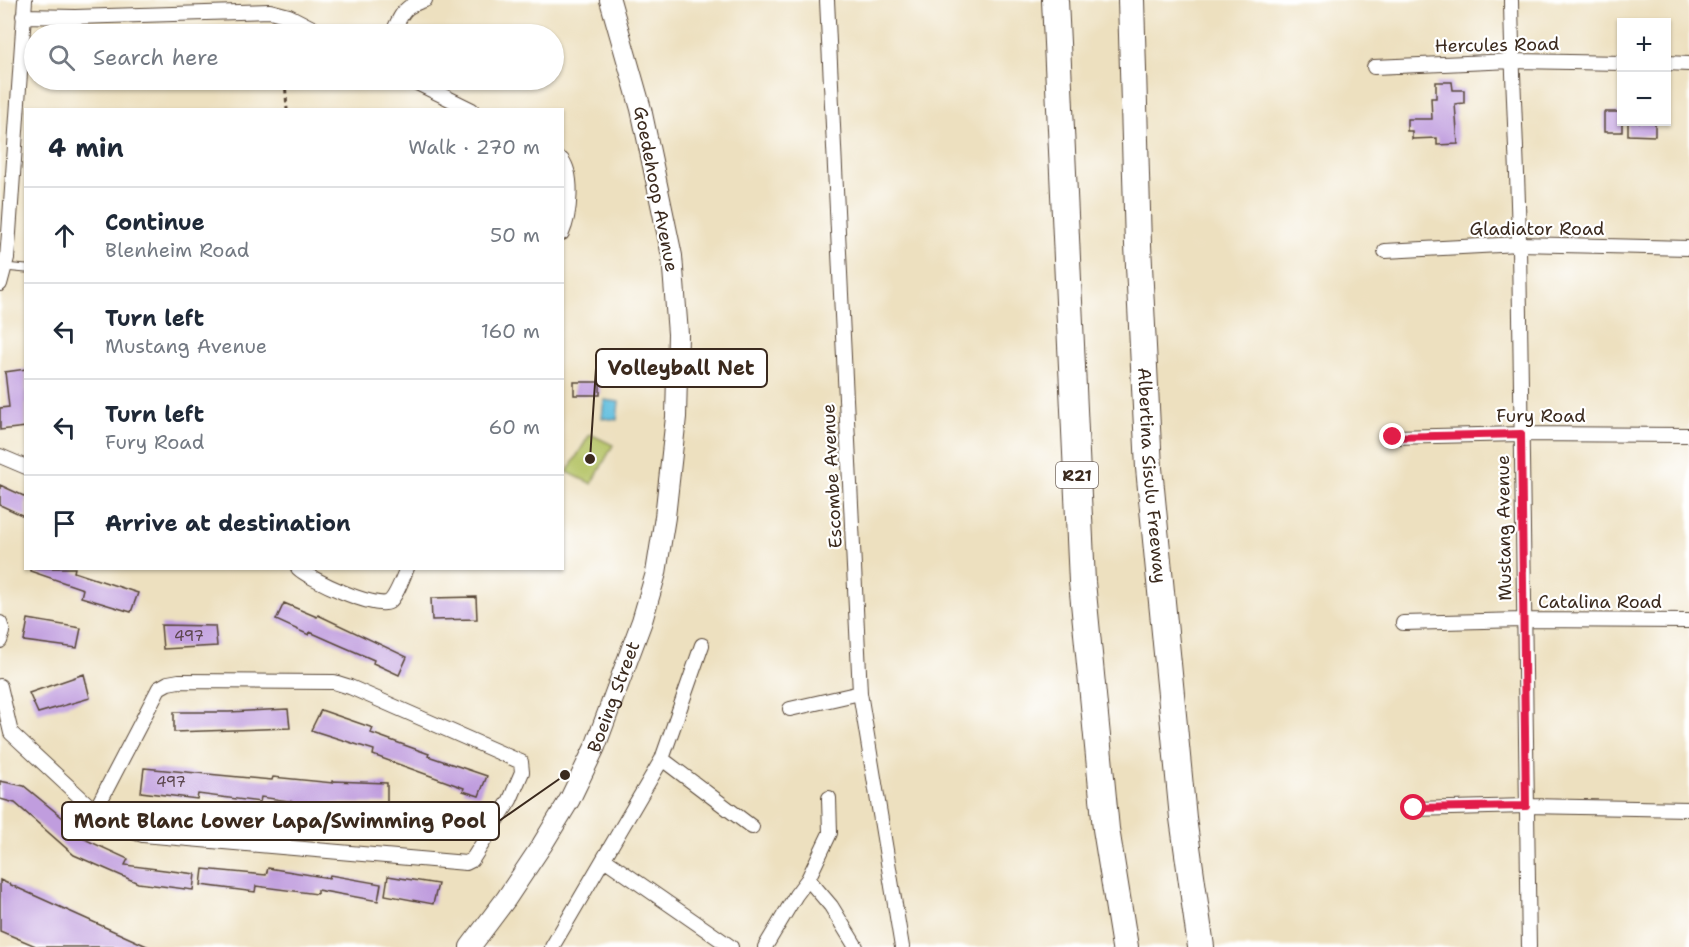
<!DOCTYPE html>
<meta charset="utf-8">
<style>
body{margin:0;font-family:"Shantell Sans",sans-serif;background:#f2f2f3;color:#1f2937}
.controls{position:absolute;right:18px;top:18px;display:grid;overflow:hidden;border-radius:0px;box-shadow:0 2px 4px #0004}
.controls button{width:54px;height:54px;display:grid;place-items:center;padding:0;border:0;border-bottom:2px solid #e0e1e3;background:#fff;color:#1f2937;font:30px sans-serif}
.stop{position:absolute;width:18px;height:18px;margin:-14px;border:4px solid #e11d48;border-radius:50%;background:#fff}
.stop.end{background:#e11d48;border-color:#fff;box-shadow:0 2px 6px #0008}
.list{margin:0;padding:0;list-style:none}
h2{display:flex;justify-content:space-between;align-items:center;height:78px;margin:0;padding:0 24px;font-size:26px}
h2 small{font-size:20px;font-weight:400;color:#747a83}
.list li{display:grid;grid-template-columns:39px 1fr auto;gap:18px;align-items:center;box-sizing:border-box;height:96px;padding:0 24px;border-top:2px solid #e0e1e3}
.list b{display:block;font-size:22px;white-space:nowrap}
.list p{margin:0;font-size:20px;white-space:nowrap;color:#747a83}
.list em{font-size:20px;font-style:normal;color:#747a83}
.icon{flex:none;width:33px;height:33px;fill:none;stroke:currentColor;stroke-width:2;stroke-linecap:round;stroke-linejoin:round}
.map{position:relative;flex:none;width:1689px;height:947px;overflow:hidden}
.search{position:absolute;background:#fff;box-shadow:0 2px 4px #0004;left:24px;top:24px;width:540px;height:66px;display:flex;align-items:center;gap:15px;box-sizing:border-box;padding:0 21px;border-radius:33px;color:#747a83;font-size:22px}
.panel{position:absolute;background:#fff;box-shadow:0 2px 4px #0004;left:24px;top:108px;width:540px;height:462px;border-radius:0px}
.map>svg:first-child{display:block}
.green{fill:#b4c264;stroke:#787641;stroke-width:1.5}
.water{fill:#60bede;stroke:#4e747e;stroke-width:1.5}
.building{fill:#c09dde}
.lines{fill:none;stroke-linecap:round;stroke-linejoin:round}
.service-casing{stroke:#564536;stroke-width:9}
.minor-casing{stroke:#564536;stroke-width:16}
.secondary-casing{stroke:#564536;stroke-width:22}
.motorway-casing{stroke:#564536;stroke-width:28}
.path{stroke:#564536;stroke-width:3;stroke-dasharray:4.5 4.5;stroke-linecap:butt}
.service{stroke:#fff;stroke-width:7}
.minor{stroke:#fff;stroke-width:14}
.secondary{stroke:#fff;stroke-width:20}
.motorway{stroke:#fff;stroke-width:26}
.route{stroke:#e11d48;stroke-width:8}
.labels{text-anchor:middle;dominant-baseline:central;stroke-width:4.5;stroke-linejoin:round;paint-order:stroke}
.number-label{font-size:15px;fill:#5c474e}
.shield{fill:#fff;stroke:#766a62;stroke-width:1.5}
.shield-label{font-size:16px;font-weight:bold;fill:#3b2a1e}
.street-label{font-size:18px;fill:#3b2a1e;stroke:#fff}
.leader{fill:none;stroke:#3b2a1e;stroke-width:2}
.callout-dot{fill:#3b2a1e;stroke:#fff;stroke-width:2}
.callout{fill:#fff;stroke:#3b2a1e;stroke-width:2}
.callout-label{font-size:20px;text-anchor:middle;font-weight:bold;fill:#3b2a1e}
</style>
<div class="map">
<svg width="1689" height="947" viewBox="0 0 1689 947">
<rect width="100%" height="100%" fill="#fff"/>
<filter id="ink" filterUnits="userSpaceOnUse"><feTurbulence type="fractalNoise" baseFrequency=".0167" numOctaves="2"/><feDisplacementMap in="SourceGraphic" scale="12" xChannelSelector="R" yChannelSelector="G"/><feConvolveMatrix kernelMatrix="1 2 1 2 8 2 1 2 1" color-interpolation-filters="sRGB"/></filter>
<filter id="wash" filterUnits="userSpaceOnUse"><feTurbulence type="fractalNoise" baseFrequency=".008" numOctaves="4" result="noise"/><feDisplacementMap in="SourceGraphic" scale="24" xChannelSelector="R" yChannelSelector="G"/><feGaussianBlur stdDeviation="1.35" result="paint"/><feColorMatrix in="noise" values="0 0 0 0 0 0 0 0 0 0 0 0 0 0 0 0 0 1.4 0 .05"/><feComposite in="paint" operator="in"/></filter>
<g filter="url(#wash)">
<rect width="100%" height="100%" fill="#ede0bf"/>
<path class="green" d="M590 434 613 445 592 484 567 472Z"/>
<path class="water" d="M604 400 619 402 617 420 602 418Z"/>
<g id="blocks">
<path class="building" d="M1436 82H1452L1453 90H1464V103L1455 104 1458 144 1437 145V138L1412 139V131H1407V119H1432L1431 98H1436Z
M1604 112H1622V132H1604Z
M1628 122H1655V136L1628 135Z
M26 369V427L0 430V408L9 407 5 372Z
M574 382H600V395H574Z
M0 485 26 497V517L0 505Z
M30 568H75L74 572 138 593 131 612 81 597 83 589 30 571Z
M476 597 477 619 432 620 431 598Z
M284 603 317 617 318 615 407 657 399 675 373 663 374 660 337 644 310 632 309 635 276 620Z
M28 619 81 628 77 648 24 641Z
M161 625 215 626 217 646 163 649Z
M84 674 90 698 38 713 29 693Z
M288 709 290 728 174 732V712H229Z
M321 710 373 728 371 733 429 754 428 756 487 776 479 796 463 791 464 788 373 755 374 750 311 730Z
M144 768 272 780 273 777 333 783V781L387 783V804L324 803 323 806 261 797 260 802 198 794 197 799 141 792Z
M0 781 24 786 74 827 69 832 128 859 125 865 195 874 193 890 138 883 74 855 15 803 0 799Z
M268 868 329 878 330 875 381 884 378 901 317 890V894L256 886 255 892 201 885 203 869 266 875Z
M388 876 438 884 433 904 385 895Z
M0 880 149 947H38L0 931Z"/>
</g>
</g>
<g filter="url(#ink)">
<use href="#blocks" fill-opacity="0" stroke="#564536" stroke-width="1.5"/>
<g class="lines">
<g class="service-casing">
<path id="service" d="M5 267 26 269"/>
</g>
<g class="minor-casing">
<path id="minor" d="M827 0 860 693 902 947
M1511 0C1512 83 1518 165 1519 247 1523 481 1525 714 1529 947
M23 16 75 17 270 11 289 16 324 34
M392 34C401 15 403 6 425 0
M1666 63 1689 64
M1374 67 1512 61 1622 63
M411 80 472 110
M562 160C574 176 570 215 562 233
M1385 251 1519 244 1689 248
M0 284 7 258 9 233 25 0
M1393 437 1521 434 1689 435
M0 456 26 467
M298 568C309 579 376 610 389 602 396 597 403 577 407 568
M0 623 3 632 0 641
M1403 623 1523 620 1689 621
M0 686 11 733 95 811 122 829 143 835 466 863 472 860 510 800 522 772 521 762 350 687 334 682 179 681 168 683 159 688 95 811
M790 709 860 693
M662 759 752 827
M1414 809 1526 806 1689 809
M604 859 731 947
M808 879 830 833 829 798
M552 947 662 759 702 645
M765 947 796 895 808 879 831 906 856 947"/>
</g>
<g class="secondary-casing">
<g id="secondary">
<path id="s1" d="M470 947 506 899 542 845 570 799 595 747 642 621 656 573 665 517 676 417 678 334 672 256 641 109 610 0"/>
</g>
</g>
<g class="motorway-casing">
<g id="motorway">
<path d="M1055 0 1082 582 1106 829 1125 947"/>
<path id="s2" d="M1131 0 1138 245 1149 468 1183 818 1201 947"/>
</g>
</g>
<path class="path" d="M274 27 275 34
M285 80 287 110"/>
<use href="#service" class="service"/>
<use href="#minor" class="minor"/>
<use href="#secondary" class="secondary"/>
<use href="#motorway" class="motorway"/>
</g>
</g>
<g class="lines" filter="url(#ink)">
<path class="route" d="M1393 437 1521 434 1526 806 1414 808"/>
</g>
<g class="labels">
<g class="number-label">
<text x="189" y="636">497</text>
<text x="171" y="782">497</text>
</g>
<rect class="shield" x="1056" y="462" width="42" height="26" rx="4.5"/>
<g class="shield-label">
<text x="1077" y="475">R21</text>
</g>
<g class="street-label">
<text transform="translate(1497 45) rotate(-1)">Hercules Road</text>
<text transform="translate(656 189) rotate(79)">Goedehoop Avenue</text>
<text x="1537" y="229">Gladiator Road</text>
<text x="1541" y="416">Fury Road</text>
<text stroke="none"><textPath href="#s2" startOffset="476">Albertina Sisulu Freeway</textPath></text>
<text transform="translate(832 476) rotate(-93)">Escombe Avenue</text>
<text transform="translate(1504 528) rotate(-91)">Mustang Avenue</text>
<text x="1600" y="602">Catalina Road</text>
<text stroke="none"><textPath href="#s1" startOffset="290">Boeing Street</textPath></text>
</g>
</g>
<path class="leader" d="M590 459L596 368M565 775L499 821"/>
<g class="callout-dot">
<circle cx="590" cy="459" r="6"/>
<circle cx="565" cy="775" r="6"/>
</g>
<g class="callout">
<rect x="596" y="349" width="171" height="38" rx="6"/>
<rect x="62" y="802" width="437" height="38" rx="6"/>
</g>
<g class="callout-label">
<text x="681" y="375">Volleyball Net</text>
<text x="280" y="828">Mont Blanc Lower Lapa/Swimming Pool</text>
</g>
</svg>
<div class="controls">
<button>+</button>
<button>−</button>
</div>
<div class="stop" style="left:1414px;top:808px"></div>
<div class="stop end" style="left:1393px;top:437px"></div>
<div class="search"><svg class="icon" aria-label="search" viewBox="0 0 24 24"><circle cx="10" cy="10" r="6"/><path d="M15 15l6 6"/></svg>Search here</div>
<section class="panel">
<h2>4 min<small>Walk · 270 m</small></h2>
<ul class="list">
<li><svg class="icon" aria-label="ahead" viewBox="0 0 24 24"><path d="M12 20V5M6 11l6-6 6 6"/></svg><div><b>Continue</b><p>Blenheim Road</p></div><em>50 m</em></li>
<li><svg class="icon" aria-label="left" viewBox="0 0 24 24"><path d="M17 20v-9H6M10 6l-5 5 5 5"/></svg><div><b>Turn left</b><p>Mustang Avenue</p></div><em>160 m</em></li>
<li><svg class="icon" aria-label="left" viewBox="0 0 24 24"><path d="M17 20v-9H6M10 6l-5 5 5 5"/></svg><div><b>Turn left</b><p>Fury Road</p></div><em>60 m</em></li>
<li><svg class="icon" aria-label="arrive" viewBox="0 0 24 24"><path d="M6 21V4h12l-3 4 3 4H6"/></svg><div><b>Arrive at destination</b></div></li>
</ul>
</section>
</div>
